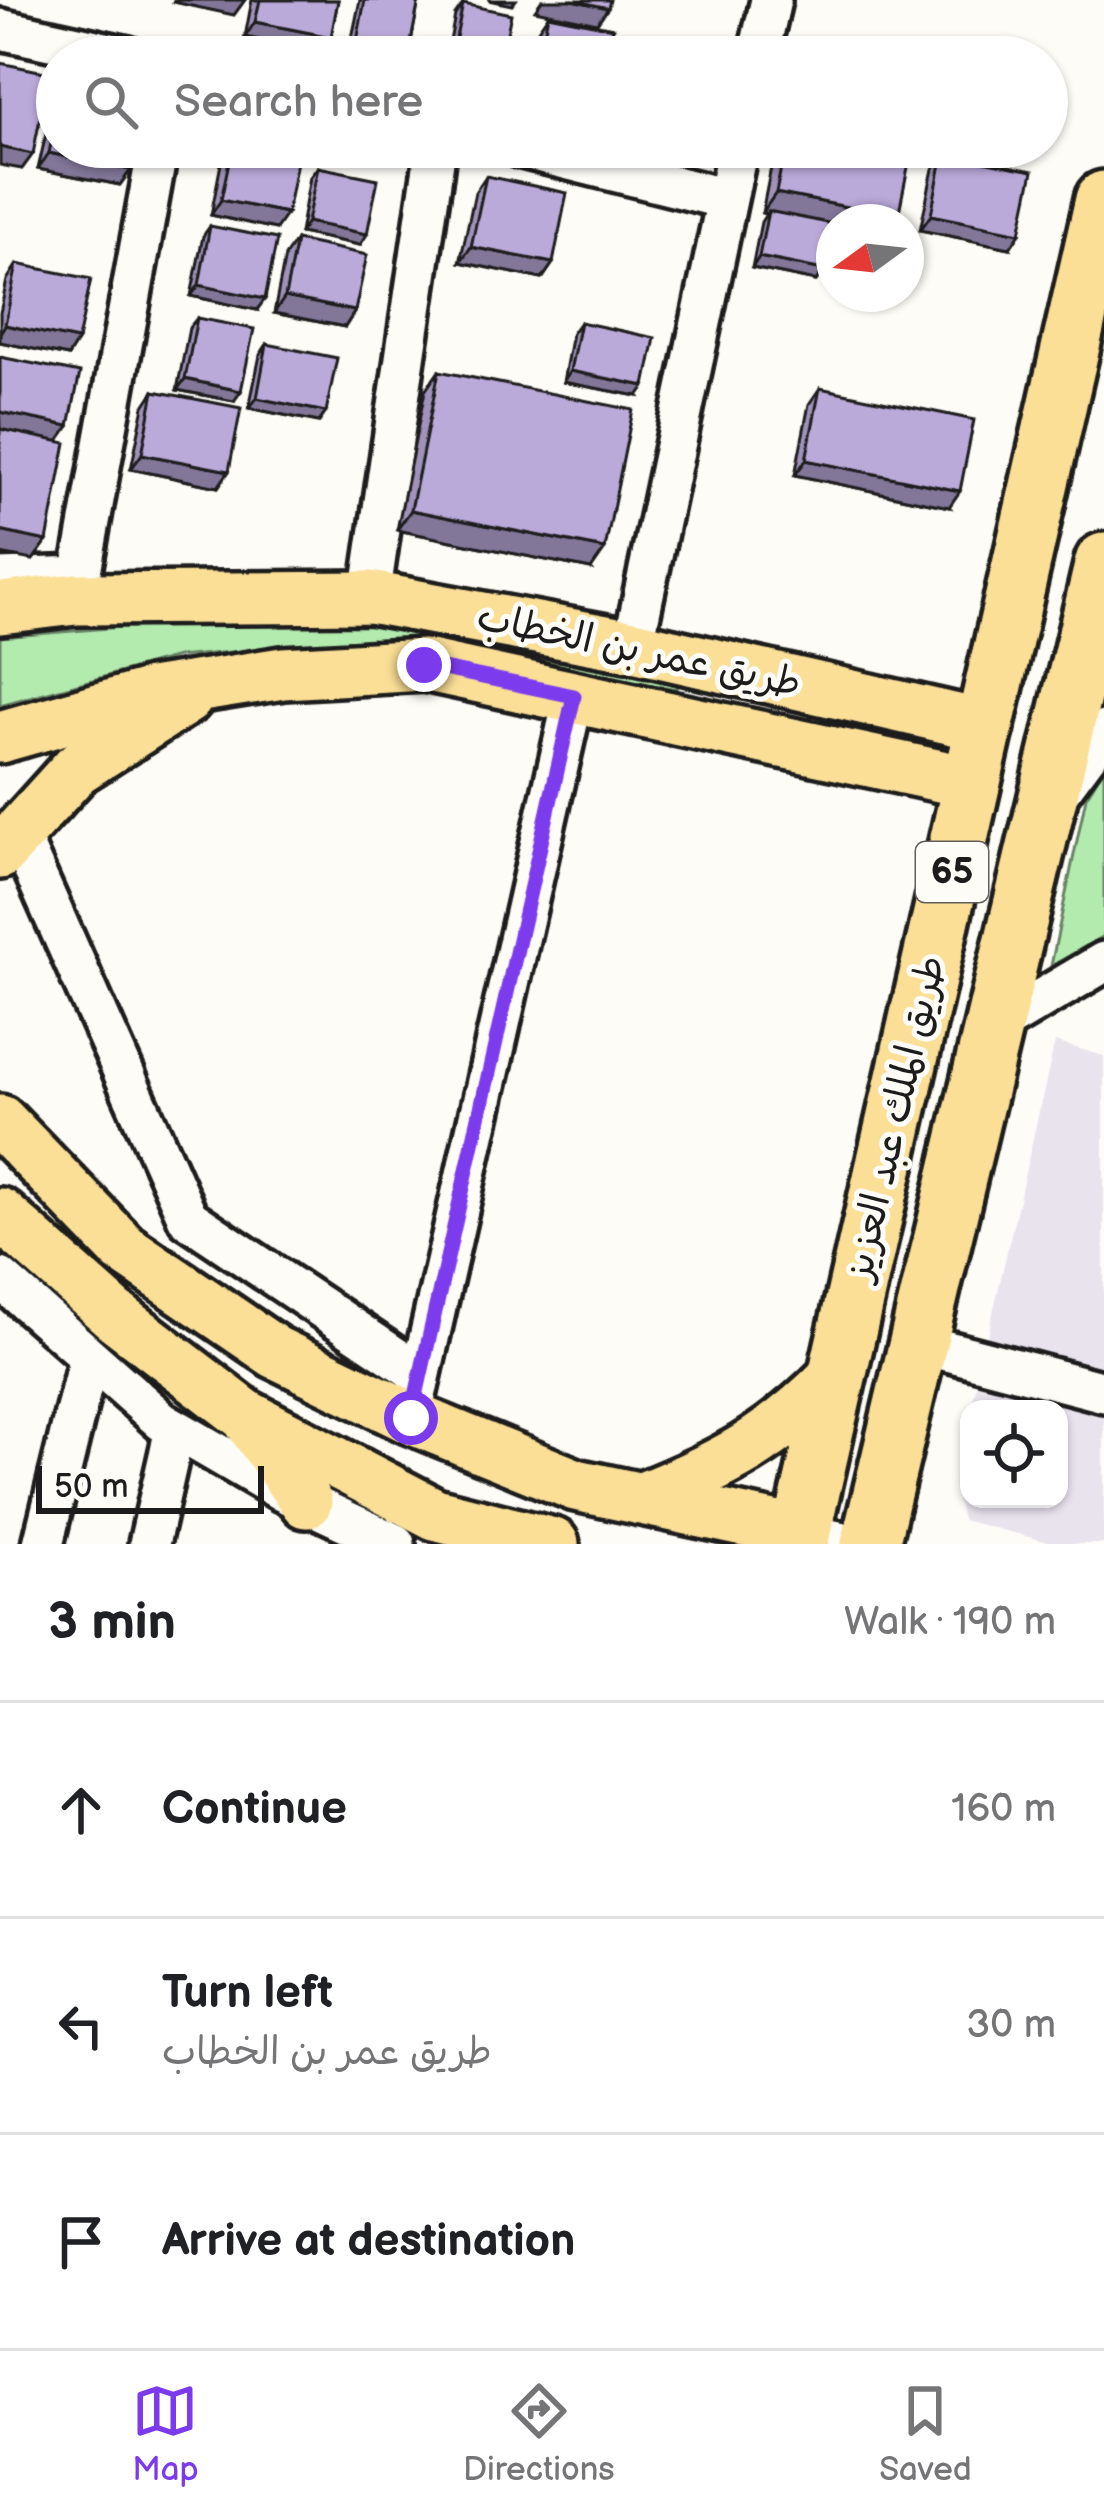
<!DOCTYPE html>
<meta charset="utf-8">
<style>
body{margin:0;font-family:"Balsamiq Sans","Playpen Sans Arabic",sans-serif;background:#f2f2f2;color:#202124}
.controls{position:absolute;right:36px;bottom:36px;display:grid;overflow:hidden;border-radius:24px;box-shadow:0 3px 9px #0004}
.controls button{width:108px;height:108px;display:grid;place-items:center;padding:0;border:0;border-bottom:3px solid #e0e0e0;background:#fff;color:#202124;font:60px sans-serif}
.compass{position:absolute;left:816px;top:204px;width:108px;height:108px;border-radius:50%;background:#fff;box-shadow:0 3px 9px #0004;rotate:255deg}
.scale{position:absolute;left:36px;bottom:30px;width:228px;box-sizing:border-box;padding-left:12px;border:6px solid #1c1c1c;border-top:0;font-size:33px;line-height:42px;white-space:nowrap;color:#1c1c1c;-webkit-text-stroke:9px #fdfcf7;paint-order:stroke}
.stop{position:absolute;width:36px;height:36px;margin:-27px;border:9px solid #7c3aed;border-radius:50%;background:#fff}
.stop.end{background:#7c3aed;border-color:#fff;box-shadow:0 3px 12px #0008}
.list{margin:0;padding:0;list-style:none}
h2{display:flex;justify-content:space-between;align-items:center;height:156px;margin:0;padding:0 48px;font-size:51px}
h2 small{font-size:39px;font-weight:400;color:#757577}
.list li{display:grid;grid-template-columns:78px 1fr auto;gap:36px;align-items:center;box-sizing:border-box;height:216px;padding:0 48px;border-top:3px solid #e0e0e0}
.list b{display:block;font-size:45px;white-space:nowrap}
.list p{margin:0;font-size:39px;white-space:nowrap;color:#757577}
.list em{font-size:39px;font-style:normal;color:#757577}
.icon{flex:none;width:66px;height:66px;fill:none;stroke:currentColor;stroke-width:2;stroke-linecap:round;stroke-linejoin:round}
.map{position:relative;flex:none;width:1104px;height:1544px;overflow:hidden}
.search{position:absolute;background:#fff;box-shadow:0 3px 9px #0004;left:36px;right:36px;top:36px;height:132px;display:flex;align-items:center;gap:30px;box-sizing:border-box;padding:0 42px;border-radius:66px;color:#757577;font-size:45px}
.sheet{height:804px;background:#fff}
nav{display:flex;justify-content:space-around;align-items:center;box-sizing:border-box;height:168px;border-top:3px solid #e0e0e0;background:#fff;font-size:33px;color:#757577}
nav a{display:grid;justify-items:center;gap:6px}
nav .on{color:#7c3aed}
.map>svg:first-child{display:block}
.built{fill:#e9e3ee}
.green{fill:#b3ebaf;stroke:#688466;stroke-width:3}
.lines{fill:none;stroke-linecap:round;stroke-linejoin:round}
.minor-casing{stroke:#1c1c1c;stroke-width:48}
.major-casing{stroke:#1c1c1c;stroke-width:60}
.highway-casing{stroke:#1c1c1c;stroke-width:66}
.minor{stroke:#fdfcf7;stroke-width:39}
.major{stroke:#fbdf96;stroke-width:51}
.highway{stroke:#fbdf96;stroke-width:57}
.wall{fill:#a092bb;stroke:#1c1c1c;stroke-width:3}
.shaded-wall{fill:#827799;stroke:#1c1c1c;stroke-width:3}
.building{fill:#baaada;stroke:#1c1c1c;stroke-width:3}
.route{stroke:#7c3aed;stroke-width:15}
.labels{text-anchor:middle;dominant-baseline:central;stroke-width:10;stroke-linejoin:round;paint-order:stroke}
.shield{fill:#fdfcf7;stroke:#605f5e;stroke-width:3}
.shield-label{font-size:36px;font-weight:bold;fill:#1c1c1c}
.street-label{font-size:39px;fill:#1c1c1c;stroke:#fdfcf7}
</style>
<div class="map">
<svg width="1104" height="1544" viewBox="0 0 1104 1544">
<rect width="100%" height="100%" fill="#fdfcf7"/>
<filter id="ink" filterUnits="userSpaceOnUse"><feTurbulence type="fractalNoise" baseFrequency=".00833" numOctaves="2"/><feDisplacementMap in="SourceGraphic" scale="24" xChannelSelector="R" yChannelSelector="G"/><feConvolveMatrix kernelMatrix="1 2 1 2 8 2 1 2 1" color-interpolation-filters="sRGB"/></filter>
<g filter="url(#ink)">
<path class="built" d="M1055 1042 1104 1056V1544H1057L962 1520 954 1484 969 1417V1499H1059V1409H971Z"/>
<path class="green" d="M313 611 680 679 677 689 371 639 177 657 0 705V637Z
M1104 768V936L1051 966 1086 797Z"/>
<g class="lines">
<g class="minor-casing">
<path id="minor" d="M0 29 128 57
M758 57 771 0
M518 147 726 199
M0 579 81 576
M370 597 436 147
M76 599 158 147
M633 646 738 147
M1058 793 1104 731
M17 832 188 1218 420 1374
M991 1029 1104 962
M0 1278 162 1421 282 1491 395 1544
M917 1343 1104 1392
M411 1418 574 696
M801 1533 853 1544
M43 1544 89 1357
M149 1544 175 1429"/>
</g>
<g class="major-casing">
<path id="major" d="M0 608 76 599 370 597 633 646 988 727
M0 737 151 694 283 673 424 665 973 783
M0 853 76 769 187 698
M0 1121 124 1249 275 1352 411 1418 576 1485 801 1533
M0 1214 114 1315 245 1415 435 1514 553 1544
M249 1420 306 1502
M640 1499C725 1465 773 1440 837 1374"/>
</g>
<g class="highway-casing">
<path id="highway" d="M799 1544 1104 200
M870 1544 1104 562"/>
</g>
<use href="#minor" class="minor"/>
<use href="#major" class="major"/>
<use href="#highway" class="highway"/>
</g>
<path class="wall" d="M252 0H338L331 37 320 52 245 37Z
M360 0H419L408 57H348Z
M463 4 502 57H447L455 15Z
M548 15 607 57H532L537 31Z
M57 85V147L120 185 38 169Z
M227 147H281L276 229 211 215 223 153Z
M775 147H912L834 222 824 270 816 281 752 268 761 222 766 214 762 213Z
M943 153 1010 248 920 230 933 169Z
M318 167 367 234 360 245 300 233 310 177Z
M486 176 553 263 542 279 460 262 475 192Z
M210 226 257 310 191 296 203 236Z
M296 240 355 311 345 327 274 313 285 256Z
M17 264 78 340 68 356 0 342V313L7 280Z
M197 318 234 401 177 390 189 328Z
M580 322 638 396 563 382 572 333Z
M267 344 326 412 319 422 249 408 260 355Z
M439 371 591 569 397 530 425 391Z
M820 388 949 507 795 475 809 404Z
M154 391 229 471 218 487 131 469 144 406Z"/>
<path class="shaded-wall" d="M174 0H245L234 15 173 2Z
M488 0H516L512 5Z
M542 0H572L608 8 597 23 535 10Z
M255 22 331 37 320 52 245 37Z
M355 51 383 57H351Z
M0 147 33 154 22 169 0 165Z
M49 153 131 170 120 185 38 169Z
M776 193 898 217 895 222H834V227L762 213Z
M221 200 287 213 276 229 211 215Z
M931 215 1020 233 1010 248 920 230Z
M307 222 367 234 360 245 300 233Z
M471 247 553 263 542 279 460 262Z
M759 257 824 270 816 281 752 268Z
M199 285 265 299 257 310 191 296Z
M285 297 355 311 345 327 274 313Z
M5 325 78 340 68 356 0 342V333Z
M570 371 645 386 638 396 563 382Z
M185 379 241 391 234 401 177 390Z
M257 398 326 412 319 422 249 408Z
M0 412 69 426 58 442 0 430Z
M142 454 229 471 218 487 131 469Z
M806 460 960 491 949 507 795 475Z
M411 510 605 549 591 569 397 530Z
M0 531 47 541 33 560 0 554Z"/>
<path class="building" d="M260 0H338L331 37 255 22Z
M365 0H419L408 57H383L355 51Z
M572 0H610L608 8Z
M463 4 511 14 502 57H452Z
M548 15 613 28 607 57H539Z
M645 46 699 57H643Z
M0 63 49 73 33 154 0 147Z
M57 115V147H136L131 170 49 153Z
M232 147H281L299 151 287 213 221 200Z
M785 147H912L898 217 776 193Z
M943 153 1033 171 1020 233 931 215Z
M318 167 378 179 367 234 307 222Z
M486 176 567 193 553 263 471 247Z
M768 211 833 224 824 270 759 257Z
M210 226 277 239 265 299 199 285Z
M296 240 367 255 355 311 285 297Z
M17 264 91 279 78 340 5 325Z
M197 318 254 329 241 391 185 379Z
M580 322 655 338 645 386 570 371Z
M267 344 337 358 326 412 257 398Z
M0 357 80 373 69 426 0 412Z
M439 371 633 410 605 549 411 510Z
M820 388 974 420 960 491 806 460Z
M154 391 241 408 229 471 142 454Z
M0 429 66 443 47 541 0 531Z"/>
</g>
<g class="lines" filter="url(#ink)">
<path class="route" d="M411 1418 574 696 424 665"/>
</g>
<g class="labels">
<rect class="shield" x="916" y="842" width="72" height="60" rx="9"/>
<g class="shield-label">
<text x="952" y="872">65</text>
</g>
<g class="street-label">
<text transform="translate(639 651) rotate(12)">طريق عمر بن الخطاب</text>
<text transform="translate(896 1118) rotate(-77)">طريق الملك عبد العزيز</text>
</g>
</g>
</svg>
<div class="controls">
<button><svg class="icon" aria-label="locate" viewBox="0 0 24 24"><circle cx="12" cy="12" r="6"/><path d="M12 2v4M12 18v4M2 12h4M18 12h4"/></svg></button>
</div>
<svg class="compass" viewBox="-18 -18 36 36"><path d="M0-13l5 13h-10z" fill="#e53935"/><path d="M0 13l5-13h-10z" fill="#757577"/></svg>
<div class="scale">50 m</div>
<div class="stop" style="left:411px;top:1418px"></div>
<div class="stop end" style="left:424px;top:665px"></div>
<div class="search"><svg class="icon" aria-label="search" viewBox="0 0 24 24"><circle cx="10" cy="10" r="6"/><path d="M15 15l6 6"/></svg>Search here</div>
</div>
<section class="sheet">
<h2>3 min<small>Walk · 190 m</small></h2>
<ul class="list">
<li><svg class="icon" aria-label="ahead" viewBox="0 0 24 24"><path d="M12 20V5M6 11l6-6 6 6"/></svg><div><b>Continue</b></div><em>160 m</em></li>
<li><svg class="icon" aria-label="left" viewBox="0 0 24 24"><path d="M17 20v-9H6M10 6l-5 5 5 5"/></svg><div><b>Turn left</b><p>طريق عمر بن الخطاب</p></div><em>30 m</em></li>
<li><svg class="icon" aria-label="arrive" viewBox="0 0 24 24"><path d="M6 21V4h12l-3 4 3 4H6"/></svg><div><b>Arrive at destination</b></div></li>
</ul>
</section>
<nav>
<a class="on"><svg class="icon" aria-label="map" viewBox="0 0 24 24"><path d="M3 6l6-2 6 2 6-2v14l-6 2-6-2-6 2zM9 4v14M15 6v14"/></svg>Map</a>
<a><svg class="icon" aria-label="directions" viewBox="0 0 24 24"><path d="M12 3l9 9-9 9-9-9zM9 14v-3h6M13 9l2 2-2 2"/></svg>Directions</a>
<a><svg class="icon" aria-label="saved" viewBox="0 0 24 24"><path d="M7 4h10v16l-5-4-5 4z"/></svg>Saved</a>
</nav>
